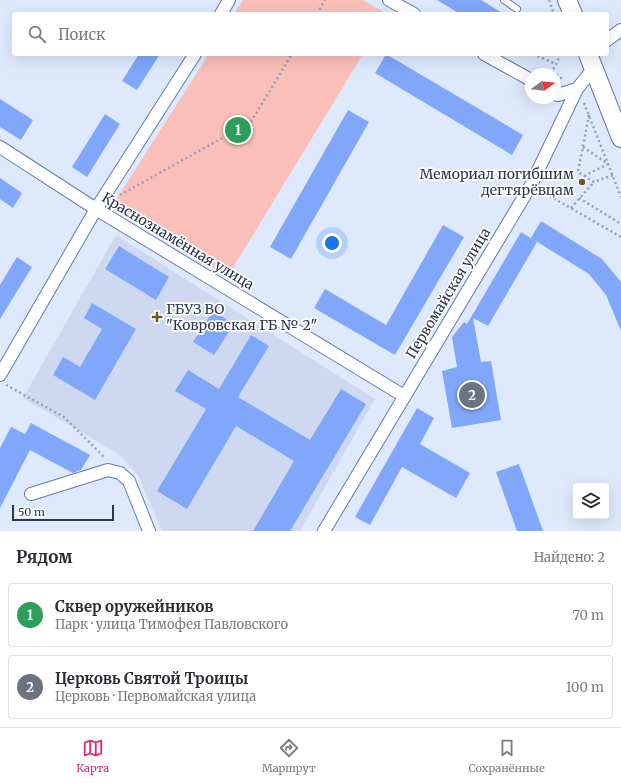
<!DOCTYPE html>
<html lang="ru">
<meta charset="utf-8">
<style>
body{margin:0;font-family:Merriweather,serif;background:#f7f7f7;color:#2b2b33}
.controls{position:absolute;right:12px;bottom:12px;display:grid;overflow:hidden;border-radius:4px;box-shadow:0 4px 16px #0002}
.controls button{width:36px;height:36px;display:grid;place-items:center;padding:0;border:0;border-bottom:1px solid #e1e1e2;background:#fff;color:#2b2b33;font:20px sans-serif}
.compass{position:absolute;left:525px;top:68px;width:36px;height:36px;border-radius:50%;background:#fff;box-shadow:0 4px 16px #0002;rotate:75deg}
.scale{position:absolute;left:12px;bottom:10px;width:102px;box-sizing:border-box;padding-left:4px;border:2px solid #2d374b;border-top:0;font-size:11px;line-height:14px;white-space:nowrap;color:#2d374b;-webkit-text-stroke:3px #fff;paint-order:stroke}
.you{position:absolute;left:332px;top:243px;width:14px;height:14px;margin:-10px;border:3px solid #fff;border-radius:50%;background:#1a73e8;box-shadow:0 0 0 6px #1a73e833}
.badge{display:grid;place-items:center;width:26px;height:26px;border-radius:50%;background:#db2777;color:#fff;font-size:13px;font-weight:700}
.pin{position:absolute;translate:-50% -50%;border:2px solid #fff;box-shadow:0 1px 4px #0006}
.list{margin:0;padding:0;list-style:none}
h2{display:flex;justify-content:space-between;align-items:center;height:52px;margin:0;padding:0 16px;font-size:17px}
h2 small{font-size:13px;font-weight:400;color:#7c7c81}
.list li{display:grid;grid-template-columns:26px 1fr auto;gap:12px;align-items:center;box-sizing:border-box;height:64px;margin:0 8px 8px;padding:0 8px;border:1px solid #e1e1e2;border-radius:4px}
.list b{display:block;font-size:15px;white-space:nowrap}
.list p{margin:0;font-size:13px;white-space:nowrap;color:#7c7c81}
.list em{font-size:13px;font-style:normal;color:#7c7c81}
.icon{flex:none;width:22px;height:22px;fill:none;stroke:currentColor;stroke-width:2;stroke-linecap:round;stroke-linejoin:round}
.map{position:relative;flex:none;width:621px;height:531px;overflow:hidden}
.search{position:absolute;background:#fff;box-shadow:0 4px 16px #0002;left:12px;right:12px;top:12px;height:44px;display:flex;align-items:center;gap:10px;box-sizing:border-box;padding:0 14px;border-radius:4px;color:#7c7c81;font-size:15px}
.sheet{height:196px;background:#fff}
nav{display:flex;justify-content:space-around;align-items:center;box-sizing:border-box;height:56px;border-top:1px solid #e1e1e2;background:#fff;font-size:11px;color:#7c7c81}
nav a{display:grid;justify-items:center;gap:2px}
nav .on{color:#db2777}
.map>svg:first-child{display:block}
.built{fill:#ced9f1}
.green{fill:#fbbfb9}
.building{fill:#81a7fb}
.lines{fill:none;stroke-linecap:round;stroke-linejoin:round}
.service-casing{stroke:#647baa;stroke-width:8}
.minor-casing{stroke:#647baa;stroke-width:14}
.secondary-casing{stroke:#647baa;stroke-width:20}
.path{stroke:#96a1b6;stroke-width:2.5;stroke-dasharray:2 3;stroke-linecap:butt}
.service{stroke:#fff;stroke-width:6}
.minor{stroke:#fff;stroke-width:12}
.secondary{stroke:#fff;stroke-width:18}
.poi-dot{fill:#6c5625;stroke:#fff;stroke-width:1.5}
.labels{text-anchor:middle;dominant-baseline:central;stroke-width:3.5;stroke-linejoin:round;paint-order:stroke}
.poi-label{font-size:14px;fill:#2d374b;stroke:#fff;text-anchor:end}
.street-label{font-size:14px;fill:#2d374b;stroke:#fff}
</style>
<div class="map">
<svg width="621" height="531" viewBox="0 0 621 531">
<rect width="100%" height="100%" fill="#dee9fe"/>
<path class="built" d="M116 235 375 399 300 531H162L138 475 117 453 23 398Z"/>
<path class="green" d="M243 0H363L387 14H234Z
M209 54H363L228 276 112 206Z"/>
<path class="building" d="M437 0H481L504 14H460Z
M139 54H160L137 90 122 81Z
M386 54 523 135 512 155 375 73Z
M0 99 33 120 21 140 0 127Z
M348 110 369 122 291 259 270 247Z
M105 114 120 124 87 177 72 167Z
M0 178 22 193 13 208 0 199Z
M541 221 602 259 621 282V331L606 295 589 274 531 238Z
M443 225 464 237 395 355 314 308 325 289 386 325Z
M521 232 537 242 488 326 473 318 481 362 491 361 501 420 452 428 442 371 457 367 452 337 464 322 467 324Z
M119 246 169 277 156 300 105 269Z
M17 257 32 267 0 319V285Z
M92 303 136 329 95 400 53 375 63 357 80 367 102 329 84 318Z
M213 311 234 324 214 355 193 342Z
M251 335 269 346 238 397 310 440 341 389 366 404 290 531H253L294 461 236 426 187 509 157 491 206 409 175 391 188 370 219 389Z
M417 408 434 418 420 444 470 473 456 498 402 467 370 525 355 517Z
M31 423 90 455 81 470 73 473 30 450 0 508V448L11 427 25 434Z
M519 464 543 531H517L496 472Z"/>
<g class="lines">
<g class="service-casing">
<path id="service" d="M504 0 517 9"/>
</g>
<g class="minor-casing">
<path id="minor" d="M389 0 414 14
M221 14 229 0
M607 40 621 30
M484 54 531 80
M555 94 558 95 577 89
M0 147 96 209 404 396
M0 375 96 209 195 54
M31 494 108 470 120 473 129 481 149 531
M324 531 531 185 577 89 593 69"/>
</g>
<g class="secondary-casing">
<path id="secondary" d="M567 0 573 14
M588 54 621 138"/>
</g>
<path class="path" d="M549 0 554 14
M317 14 325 0
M533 54 556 64
M561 54 552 72 564 80
M584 103 621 197
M589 115 578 172 594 182 613 175
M583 147 608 164 584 176
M541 191 621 237
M120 195 251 122 292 54
M579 198 621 224
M571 208 594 182
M6 385 64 417 105 458"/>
<use href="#service" class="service"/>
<use href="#minor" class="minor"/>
<use href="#secondary" class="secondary"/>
</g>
<g class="poi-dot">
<circle cx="582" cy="182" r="4"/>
<path d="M155 311h4v4h4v4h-4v4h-4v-4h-4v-4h4z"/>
</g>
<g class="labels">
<g class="poi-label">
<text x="574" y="174">Мемориал погибшим<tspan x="574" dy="16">дегтярёвцам</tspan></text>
<text x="166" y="309" text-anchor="start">ГБУЗ ВО<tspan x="166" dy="16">"Ковровская ГБ № 2"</tspan></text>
</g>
<g class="street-label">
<text transform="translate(178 241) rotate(31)">Краснознамённая улица</text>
<text transform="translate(448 293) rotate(-59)">Первомайская улица</text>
</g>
</g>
</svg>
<div class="controls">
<button><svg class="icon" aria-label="layers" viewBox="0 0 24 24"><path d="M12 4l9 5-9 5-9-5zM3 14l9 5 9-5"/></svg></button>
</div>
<svg class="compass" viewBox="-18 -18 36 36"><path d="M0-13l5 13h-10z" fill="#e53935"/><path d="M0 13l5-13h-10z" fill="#7c7c81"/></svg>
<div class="scale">50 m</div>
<div class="you"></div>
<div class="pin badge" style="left:238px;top:130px;background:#2e9e5b">1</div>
<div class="pin badge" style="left:472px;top:395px;background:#6b7280">2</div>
<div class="search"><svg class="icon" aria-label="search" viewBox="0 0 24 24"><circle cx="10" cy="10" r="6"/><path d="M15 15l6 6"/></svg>Поиск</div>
</div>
<section class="sheet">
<h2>Рядом<small>Найдено: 2</small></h2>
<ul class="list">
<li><span class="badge" style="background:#2e9e5b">1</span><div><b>Сквер оружейников</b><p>Парк · улица Тимофея Павловского</p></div><em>70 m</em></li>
<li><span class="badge" style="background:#6b7280">2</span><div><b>Церковь Святой Троицы</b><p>Церковь · Первомайская улица</p></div><em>100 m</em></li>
</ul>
</section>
<nav>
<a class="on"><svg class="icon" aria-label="map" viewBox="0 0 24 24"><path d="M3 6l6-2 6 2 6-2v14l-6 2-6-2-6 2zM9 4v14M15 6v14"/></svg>Карта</a>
<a><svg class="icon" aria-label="directions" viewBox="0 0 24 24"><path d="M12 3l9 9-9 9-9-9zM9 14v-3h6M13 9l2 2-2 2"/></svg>Маршрут</a>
<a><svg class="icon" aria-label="saved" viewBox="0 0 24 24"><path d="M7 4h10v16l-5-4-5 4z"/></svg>Сохранённые</a>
</nav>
